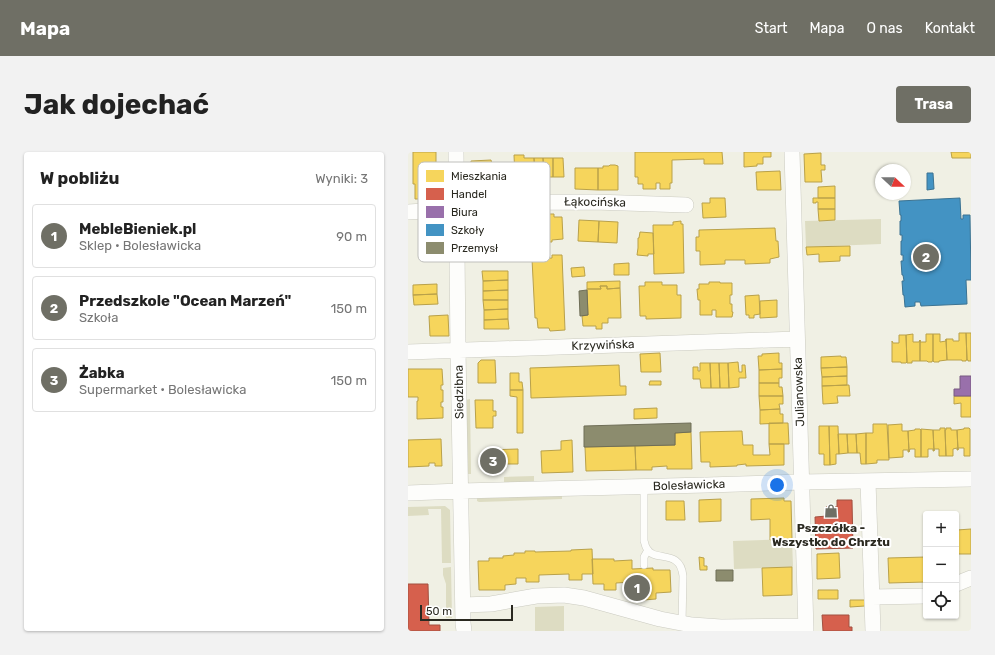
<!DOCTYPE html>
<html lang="pl">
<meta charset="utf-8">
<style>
body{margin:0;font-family:Rubik,sans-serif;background:#f2f2f2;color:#222}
.controls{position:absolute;right:12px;bottom:12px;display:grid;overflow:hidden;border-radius:4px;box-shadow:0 1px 3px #0004}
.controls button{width:36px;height:36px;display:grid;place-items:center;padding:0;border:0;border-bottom:1px solid #e0e0e0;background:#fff;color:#222;font:20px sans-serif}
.compass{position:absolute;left:467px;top:12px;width:36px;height:36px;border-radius:50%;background:#fff;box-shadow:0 1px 3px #0004;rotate:112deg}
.scale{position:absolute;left:12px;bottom:10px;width:93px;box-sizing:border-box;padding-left:4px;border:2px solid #2a2920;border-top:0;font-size:11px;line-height:14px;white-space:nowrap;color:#2a2920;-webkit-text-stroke:3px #fff;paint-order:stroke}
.you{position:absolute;left:369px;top:333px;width:14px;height:14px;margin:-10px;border:3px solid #fff;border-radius:50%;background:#1a73e8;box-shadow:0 0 0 6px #1a73e833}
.badge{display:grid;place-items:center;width:26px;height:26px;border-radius:50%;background:#6f6f65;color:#fff;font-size:13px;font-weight:700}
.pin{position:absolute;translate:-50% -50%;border:2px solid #fff;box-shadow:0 1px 4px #0006}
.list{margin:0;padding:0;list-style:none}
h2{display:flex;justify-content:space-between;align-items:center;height:52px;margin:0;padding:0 16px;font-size:17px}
h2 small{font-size:13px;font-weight:400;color:#767676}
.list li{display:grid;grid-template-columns:26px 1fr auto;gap:12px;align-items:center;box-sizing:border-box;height:64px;margin:0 8px 8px;padding:0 8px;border:1px solid #e0e0e0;border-radius:4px}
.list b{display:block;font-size:15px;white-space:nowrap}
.list p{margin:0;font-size:13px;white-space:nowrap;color:#767676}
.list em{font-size:13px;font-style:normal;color:#767676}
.icon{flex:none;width:22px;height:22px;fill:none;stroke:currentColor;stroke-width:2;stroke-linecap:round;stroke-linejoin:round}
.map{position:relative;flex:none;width:563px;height:479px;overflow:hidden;border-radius:4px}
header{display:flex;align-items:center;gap:24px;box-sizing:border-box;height:56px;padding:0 20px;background:#6f6f65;color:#fff}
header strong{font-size:19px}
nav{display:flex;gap:22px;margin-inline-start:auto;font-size:14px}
.intro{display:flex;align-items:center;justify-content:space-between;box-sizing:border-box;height:96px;padding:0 24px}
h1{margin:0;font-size:28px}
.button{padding:10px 18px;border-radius:4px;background:#6f6f65;color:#fff;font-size:14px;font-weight:700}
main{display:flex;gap:24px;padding:0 24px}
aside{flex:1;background:#fff;border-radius:4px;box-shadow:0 1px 3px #0004}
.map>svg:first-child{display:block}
.green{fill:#dddcc2}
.homes{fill:#f6d55c;stroke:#b9a14a}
.shops{fill:#d6604d;stroke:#a25040}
.offices{fill:#9970ab;stroke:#785b81}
.schools{fill:#4393c3;stroke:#3c7392}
.industry{fill:#8c8c6e;stroke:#6f6e57}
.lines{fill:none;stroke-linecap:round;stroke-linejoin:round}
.service-casing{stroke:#cbcbc1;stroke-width:8}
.minor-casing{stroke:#cbcbc1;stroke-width:16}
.service{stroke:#fdfdfb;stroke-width:7}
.minor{stroke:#fdfdfb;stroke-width:15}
.labels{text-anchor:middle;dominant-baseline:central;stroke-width:4;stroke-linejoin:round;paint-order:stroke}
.street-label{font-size:12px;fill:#2a2920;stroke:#fff}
.poi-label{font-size:12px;font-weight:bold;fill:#2a2920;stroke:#fff}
.key{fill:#fff;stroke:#bfbfbc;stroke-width:1}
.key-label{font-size:11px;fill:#2a2920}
</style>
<header>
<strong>Mapa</strong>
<nav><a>Start</a><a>Mapa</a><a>O nas</a><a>Kontakt</a></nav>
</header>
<div class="intro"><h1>Jak dojechać</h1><a class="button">Trasa</a></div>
<main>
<aside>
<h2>W pobliżu<small>Wyniki: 3</small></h2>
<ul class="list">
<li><span class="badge">1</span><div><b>MebleBieniek.pl</b><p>Sklep · Bolesławicka</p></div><em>90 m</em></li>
<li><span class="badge">2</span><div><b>Przedszkole &quot;Ocean Marzeń&quot;</b><p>Szkoła</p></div><em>150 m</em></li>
<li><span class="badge">3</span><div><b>Żabka</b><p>Supermarket · Bolesławicka</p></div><em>150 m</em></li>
</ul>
</aside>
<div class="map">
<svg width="563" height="479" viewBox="0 0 563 479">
<rect width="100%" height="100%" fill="#f0f0e4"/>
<path class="green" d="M473 67V92L398 95 397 69Z
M62 247 63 322H59L58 248Z
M126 324V332H96V325Z
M154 343V347L71 350 69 349V345Z
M37 354 42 358 43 411H34L33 357H20L21 363 0 364V355Z
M384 387 385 415 326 417 325 389Z
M43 415 44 466H38V432L35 423V416Z
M156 454V479H127V455Z"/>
<path class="homes" d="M5 0H28V38L25 41H18V48H15V47H7V32H5Z
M227 0H314L315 12H296V7L264 8V31H262V37H252V31H248V37H235V32H230V25H227Z
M336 0H363V5H355V12H349V14L336 15Z
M543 0H563V6H544Z
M413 1V13H417V18H413L414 30H397L396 2Z
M106 3H116V6H126L127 25 107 26Z
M126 6H135L136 25H127Z
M135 6H145V25H136Z
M145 6H155L156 25H145Z
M83 8 84 12 86 13 88 17H92L93 38 67 39 63 36V9Z
M202 13H207L210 14V38H190V16H195V14H201Z
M167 16H190V38L167 37Z
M372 19 373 38H349L348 20Z
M427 34V46H410V35Z
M302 46H317L318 65 295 66 294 51H302Z
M405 46H427V57H410V50H408V51H405Z
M410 57H427V68L411 69Z
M139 62H146V65H154L155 87 144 88V90H121V77H119V66H139Z
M171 68 191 69 190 90 170 89Z
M191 69 210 70 209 91 190 90Z
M273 69V72H275L276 121 246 122 245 73H265V70Z
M367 76 368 89H370L371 105 362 107V111L337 112V108H317V112L292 113V99H288V85H291V78Z
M232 80 245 81 246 102H240V104L229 103 230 96V86H231Z
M442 94V104H432V109L411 110V102L399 103 398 95Z
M144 103H154L157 178 142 179 141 176H130L129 166H127L124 107 144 106Z
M221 111V123H206V112Z
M176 115 177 124 164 125 163 116Z
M74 119H100V128L75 129Z
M100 128V138L75 139V129Z
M212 129V136L199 137V134H192L193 137H179V130Z
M237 130H254V133H269V143H273V166L238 167V164H232L231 134H237Z
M301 130H312V131H324V143H322V152H324V160H325L324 165H308V158H304V163H292V148H290L289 137H291V132H301Z
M29 132V142L5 143V133Z
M192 134H199V137L212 136 213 166H200V171H194V177H188V174H175L174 164 180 163 179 137H193Z
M100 138V148H75V139Z
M29 142 30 152 6 153 5 143Z
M351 143 352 162 346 163V166H341V163H338L337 144Z
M75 148H100V157L76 158Z
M369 148V165L352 166V149Z
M100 157V167L76 168V158Z
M40 163 41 184H22L21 164Z
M100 167 101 177H76V168Z
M551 181H558L559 208H558V209H554V208H539L538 187H545V189H551Z
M558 181H563V209H560V208H559Z
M505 182V190H511L512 188V209H504V211H499L498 183Z
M518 182H525V209H524V210H520L519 209H512V188V190H518Z
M525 182H532V190L538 189V187L539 208 531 209V210H526L525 209Z
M491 183H498L499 210 498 211H493V210H484V189L485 191H491Z
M252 201 253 220H233L232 202Z
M371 201V211H374V217L351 218 350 204H354V202Z
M433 204V205H438L439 215 413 216V205Z
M73 208H87L88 231H70V211Z
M330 210 331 220H334V213H337L338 226H331V235L321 236 320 211Z
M292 211H302L303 236H293L292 227H285V215H290V219H292Z
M302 211H311L312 236H303Z
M311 211H320L321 236H312Z
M211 213 212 234H218V243L123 246 122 216Z
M439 215V224L414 225 413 216Z
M0 217H34L35 233H33V238H35V250H33V255H35V266L9 267V249H10V245H0Z
M374 217V226H371V231H351V218Z
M102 221H111V230H114L115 238H102Z
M439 224V233L414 234V225Z
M242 229H253V233H241Z
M351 231H371V235H374L375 244H351Z
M441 233 442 244H429L430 251 415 252 414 234Z
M102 238H115V281H109V245L102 244Z
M351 244H375V252H371L372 257 352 258Z
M546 244H563V265H553V251L546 252Z
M67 248H85V259H88V264H85V276H68Z
M249 256V266L226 267V257Z
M372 257V262H375V271L352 272V258Z
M361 271H380L381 292H361Z
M465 272H479L481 308H469V311L458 312V281H465Z
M494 272V279H500L501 300H500V298H495V305L481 306 480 273Z
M411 274H421L422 313H416V302H411Z
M421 274H430L431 302H428V312L422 313Z
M532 276H537V278L538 304H531V297H526V299L525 278H532Z
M538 276H543V278H549L550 298H549V296L545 297V304H538L537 278H538Z
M556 276H561L562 277V304H556V296H550V298L549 278 556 277Z
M507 277H512L513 278V305H507V297H502L501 300 500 279 507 278Z
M513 277 525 278 526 299H525V297H520V305H513Z
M334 279 335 293H345V303H362L361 292H376V313L338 314V312L329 313V314L302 315V310H293L292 280Z
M283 280 284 317H259V314L244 315V318H228L227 294 267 293V281Z
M458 281V312H453L452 301H449L448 282Z
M430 282H439L440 301 431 302Z
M439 282H448L449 301H440Z
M33 287 34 314H27V311H21V314L0 315V288Z
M164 288 165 320 134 321 133 299 153 298V289Z
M227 294 228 318 178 319 177 295Z
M110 297V312H80L79 298Z
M376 346V349H383L384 387 362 388V367L343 368V347Z
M313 347V369L291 370V348Z
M258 349H276L277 368H258Z
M563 377V402H550V416H548L549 378Z
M184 397 185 422H174V428H161V422L131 423V430H118V426H108V432L97 433V438H71L70 409H81V406H95V404L106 403V401H117V399H127V400L163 399V398Z
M431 401 432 426 409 427V402Z
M291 405 296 406V414H299V418H292Z
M518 405V430L481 431 480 406Z
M184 407H206V409L224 408V417L245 416V418H262L263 440 248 441V447L235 448V441L224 442V430L208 431V438H196V432H185Z
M384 415V443L355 444 354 416Z
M410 438H430V447H410Z
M442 448H457V454L442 455Z"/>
<path class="shops" d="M429 348H444L445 396 408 397 407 365 419 364 418 355H429Z
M0 432H20L21 473H32V479H0Z
M414 463H441V475H444V479H415Z"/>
<path class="offices" d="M552 224H563V244H546V237H552Z"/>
<path class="schools" d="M519 21H525L526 37 519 38Z
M552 46 553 67H555V63H562L563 128H558L559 152 513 154 512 150H507V154L497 155 496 143H495L494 129H496L495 123H494L493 109H495V103H493V89H494V83H492V69H493V63H492L491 49Z"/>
<path class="industry" d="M179 138 180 163 172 164 171 139Z
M283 271V280L267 281V293L176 295V274Z
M308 418H325V429H308Z"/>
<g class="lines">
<g class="service-casing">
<path id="service" d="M236 335V389C237 391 237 393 238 395 245 412 272 395 275 424L274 472
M236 413V405L240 398"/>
</g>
<g class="minor-casing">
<path id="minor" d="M48 0 50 198 55 471 56 479
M384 0 398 479
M48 51 186 50 278 53
M0 60 48 57
M0 200 389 187
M460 329 465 479
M0 341 53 339 299 333 394 330 563 327
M548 432 563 426
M464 445 518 444
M55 453 83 452 128 444 156 443 176 446 252 467 284 473 313 475 398 474"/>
</g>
<use href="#service" class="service"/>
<use href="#minor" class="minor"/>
</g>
<defs>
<g id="shop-bare" transform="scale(1.08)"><path d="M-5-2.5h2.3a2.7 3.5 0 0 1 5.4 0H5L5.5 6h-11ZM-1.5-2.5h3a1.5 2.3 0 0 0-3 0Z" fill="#6f6f65" stroke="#fff" stroke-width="2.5" paint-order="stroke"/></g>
</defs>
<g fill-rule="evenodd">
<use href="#shop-bare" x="423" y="359"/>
</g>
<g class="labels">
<g class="street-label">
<text transform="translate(187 50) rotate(1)">Łąkocińska</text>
<text transform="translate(195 193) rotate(-2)">Krzywińska</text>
<text transform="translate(51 240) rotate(-91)">Siedzibna</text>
<text transform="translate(391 240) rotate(-92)">Julianowska</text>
<text transform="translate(281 333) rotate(-2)">Bolesławicka</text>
</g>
<g class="poi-label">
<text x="423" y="376">Pszczółka -<tspan x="423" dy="14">Wszystko do Chrztu</tspan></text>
</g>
</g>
<rect x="10" y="10" width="132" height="100" rx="6" class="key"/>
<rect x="18" y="18" width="18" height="12" fill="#f6d55c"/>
<rect x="18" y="36" width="18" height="12" fill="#d6604d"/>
<rect x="18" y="54" width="18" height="12" fill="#9970ab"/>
<rect x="18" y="72" width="18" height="12" fill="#4393c3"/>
<rect x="18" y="90" width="18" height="12" fill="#8c8c6e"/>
<g class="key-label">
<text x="43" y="28">Mieszkania</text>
<text x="43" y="46">Handel</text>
<text x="43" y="64">Biura</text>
<text x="43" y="82">Szkoły</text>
<text x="43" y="100">Przemysł</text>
</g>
</svg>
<div class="controls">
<button>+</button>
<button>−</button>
<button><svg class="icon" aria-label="locate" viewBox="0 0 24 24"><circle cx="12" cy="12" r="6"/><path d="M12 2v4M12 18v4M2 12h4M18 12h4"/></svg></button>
</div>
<svg class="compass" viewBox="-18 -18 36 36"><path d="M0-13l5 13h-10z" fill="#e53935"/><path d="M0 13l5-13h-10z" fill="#767676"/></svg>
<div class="scale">50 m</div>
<div class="you"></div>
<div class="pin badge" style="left:229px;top:436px">1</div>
<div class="pin badge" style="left:518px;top:105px">2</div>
<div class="pin badge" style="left:85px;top:309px">3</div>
</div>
</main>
